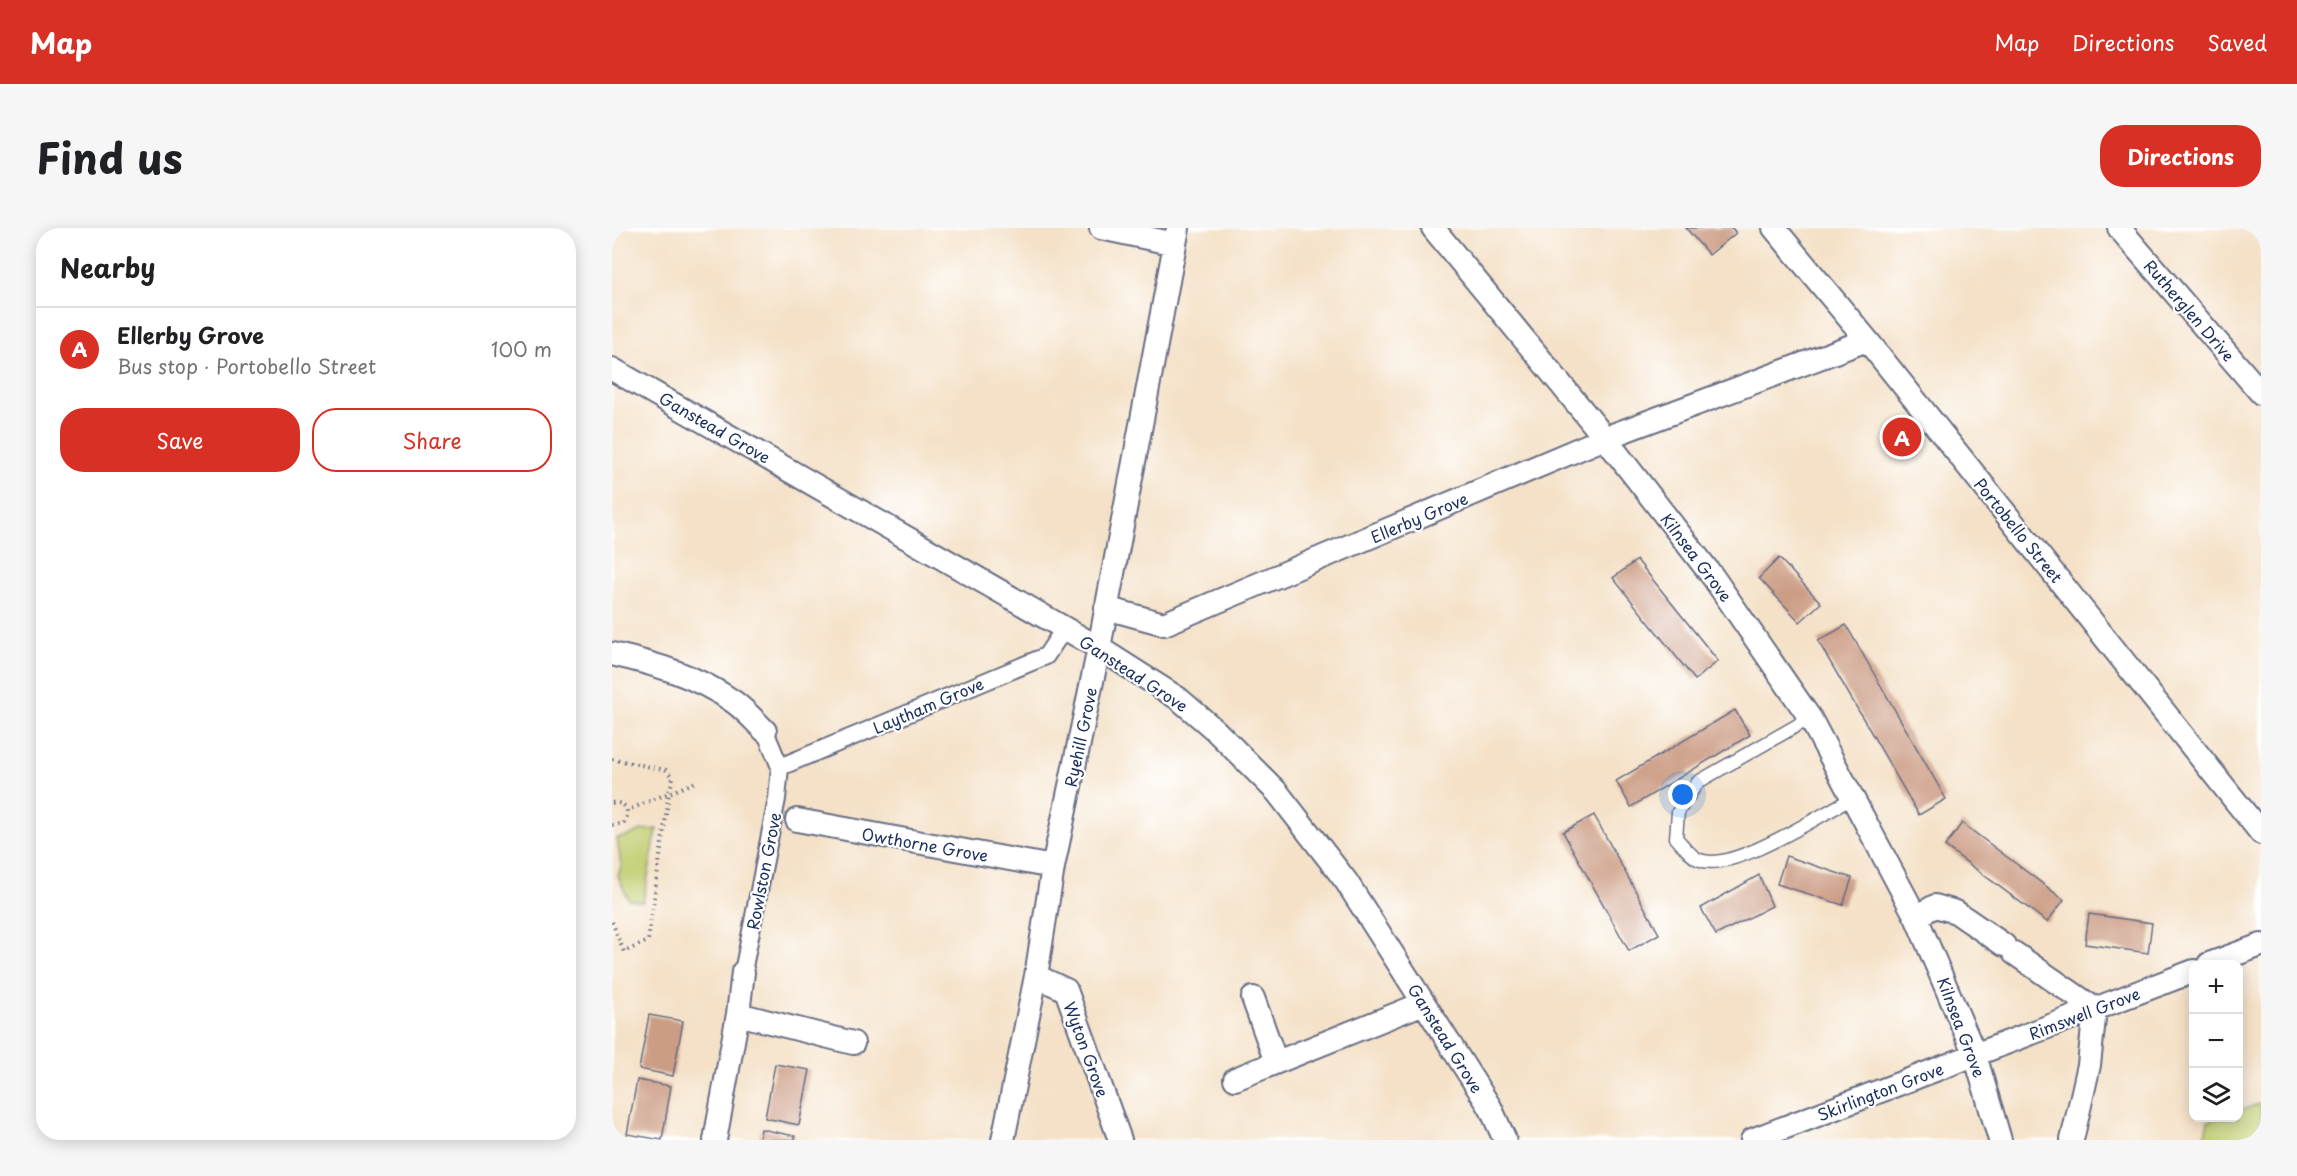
<!DOCTYPE html>
<meta charset="utf-8">
<style>
body{margin:0;font-family:"Playpen Sans",sans-serif;background:#f6f6f6;color:#202124}
.controls{position:absolute;right:18px;bottom:18px;display:grid;overflow:hidden;border-radius:12px;box-shadow:0 3px 15px #0003}
.controls button{width:54px;height:54px;display:grid;place-items:center;padding:0;border:0;border-bottom:2px solid #e0e0e0;background:#fff;color:#202124;font:30px sans-serif}
.you{position:absolute;left:1071px;top:567px;width:21px;height:21px;margin:-15px;border:4px solid #fff;border-radius:50%;background:#1a73e8;box-shadow:0 0 0 9px #1a73e833}
.badge{display:grid;place-items:center;width:39px;height:39px;border-radius:50%;background:#d93025;color:#fff;font-size:20px;font-weight:700}
.pin{position:absolute;translate:-50% -50%;border:3px solid #fff;box-shadow:0 2px 6px #0006}
.list{margin:0;padding:0;list-style:none}
h2{display:flex;justify-content:space-between;align-items:center;height:78px;margin:0;padding:0 24px;font-size:26px}
h2 small{font-size:20px;font-weight:400;color:#757577}
.list li{display:grid;grid-template-columns:39px 1fr auto;gap:18px;align-items:center;box-sizing:border-box;height:84px;padding:0 24px;border-top:2px solid #e0e0e0}
.list b{display:block;font-size:22px;white-space:nowrap}
.list p{margin:0;font-size:20px;white-space:nowrap;color:#757577}
.list em{font-size:20px;font-style:normal;color:#757577}
.actions{display:flex;gap:12px;padding:18px 24px}
.actions a{flex:1;padding:14px 0;border:2px solid #d93025;border-radius:24px;text-align:center;font-size:21px;color:#d93025}
.actions .main{background:#d93025;color:#fff}
.icon{flex:none;width:33px;height:33px;fill:none;stroke:currentColor;stroke-width:2;stroke-linecap:round;stroke-linejoin:round}
.map{position:relative;flex:none;width:1649px;height:912px;overflow:hidden;border-radius:24px}
header{display:flex;align-items:center;gap:36px;box-sizing:border-box;height:84px;padding:0 30px;background:#d93025;color:#fff}
header strong{font-size:28px}
nav{display:flex;gap:33px;margin-inline-start:auto;font-size:21px}
.intro{display:flex;align-items:center;justify-content:space-between;box-sizing:border-box;height:144px;padding:0 36px}
h1{margin:0;font-size:42px}
.button{padding:15px 27px;border-radius:24px;background:#d93025;color:#fff;font-size:21px;font-weight:700}
main{display:flex;gap:36px;padding:0 36px}
aside{flex:1;background:#fff;border-radius:24px;box-shadow:0 3px 15px #0003}
.map>svg:first-child{display:block}
.green{fill:#c1ce70;stroke:#6e7e67;stroke-width:1.5}
.building{fill:#cc9d85}
.lines{fill:none;stroke-linecap:round;stroke-linejoin:round}
.service-casing{stroke:#676d83;stroke-width:15}
.pedestrian-casing{stroke:#676d83;stroke-width:20}
.minor-casing{stroke:#676d83;stroke-width:26}
.path{stroke:#676d83;stroke-width:4;stroke-dasharray:1.5 4.5;stroke-linecap:butt}
.service{stroke:#fff;stroke-width:12}
.pedestrian{stroke:#fff;stroke-width:16}
.minor{stroke:#fff;stroke-width:22}
.labels{text-anchor:middle;dominant-baseline:central;stroke-width:4.5;stroke-linejoin:round;paint-order:stroke}
.street-label{font-size:16px;fill:#1b2f5e;stroke:#fff}
</style>
<header>
<strong>Map</strong>
<nav><a>Map</a><a>Directions</a><a>Saved</a></nav>
</header>
<div class="intro"><h1>Find us</h1><a class="button">Directions</a></div>
<main>
<aside>
<h2>Nearby<small></small></h2>
<ul class="list">
<li><span class="badge">A</span><div><b>Ellerby Grove</b><p>Bus stop · Portobello Street</p></div><em>100 m</em></li>
</ul>
<div class="actions"><a class="main">Save</a><a>Share</a></div>
</aside>
<div class="map">
<svg width="1649" height="912" viewBox="0 0 1649 912">
<rect width="100%" height="100%" fill="#fff"/>
<filter id="ink" filterUnits="userSpaceOnUse"><feTurbulence type="fractalNoise" baseFrequency=".0167" numOctaves="2"/><feDisplacementMap in="SourceGraphic" scale="12" xChannelSelector="R" yChannelSelector="G"/><feConvolveMatrix kernelMatrix="1 2 1 2 8 2 1 2 1" color-interpolation-filters="sRGB"/></filter>
<filter id="wash" filterUnits="userSpaceOnUse"><feTurbulence type="fractalNoise" baseFrequency=".008" numOctaves="4" result="noise"/><feDisplacementMap in="SourceGraphic" scale="24" xChannelSelector="R" yChannelSelector="G"/><feGaussianBlur stdDeviation="1.35" result="paint"/><feColorMatrix in="noise" values="0 0 0 0 0 0 0 0 0 0 0 0 0 0 0 0 0 1.4 0 .05"/><feComposite in="paint" operator="in"/></filter>
<g filter="url(#wash)">
<rect width="100%" height="100%" fill="#f4e1c7"/>
<path class="green" d="M45 601 31 674 16 671 6 648 9 638 5 610 16 608 29 602Z
M1649 875V912H1592L1596 893 1607 890H1626L1627 883Z"/>
<g id="blocks">
<path class="building" d="M1074 0H1120L1124 5 1097 27Z
M1167 330 1209 375 1188 394 1147 350Z
M1025 332 1106 433 1083 452 1001 350Z
M1234 397 1334 571 1307 587 1206 413Z
M1123 482 1138 507 1019 579 1004 553Z
M982 587 1047 706 1017 723 951 604Z
M1350 595 1452 672 1435 694 1333 618Z
M1174 628 1240 650 1231 677 1165 656Z
M1147 647 1160 678 1104 707 1089 680Z
M1477 686 1540 695 1536 725 1473 716Z
M37 787 71 793 61 848 27 841Z
M163 836 198 842 187 897 153 890Z
M25 852 59 858 50 912 15 906Z
M149 901 183 908V912H147Z"/>
</g>
</g>
<g filter="url(#ink)">
<use href="#blocks" fill-opacity="0" stroke="#676d83" stroke-width="1.5"/>
<g class="lines">
<g class="service-casing">
<path id="service" d="M1198 490 1086 554 1066 584 1064 610C1070 616 1079 629 1088 632 1121 645 1209 586 1241 570"/>
</g>
<g class="pedestrian-casing">
<path id="pedestrian" d="M168 539 434 428 452 401
M131 744 165 571 168 539 153 503"/>
</g>
<g class="minor-casing">
<path id="minor" d="M489 0 563 16
M821 0 993 210 1101 349 1198 490 1304 689 1363 827 1388 912
M1162 0 1255 112 1649 605
M1507 0 1649 165
M0 141 487 420 567 471 603 502 665 564 734 653 878 879 893 912
M494 380 552 396 993 210 1255 112
M0 426C44 436 85 448 122 474 133 482 143 493 153 503
M185 592 441 639
M1304 689 1323 678 1344 684 1392 717
M1402 725 1483 781 1477 837 1460 912
M1597 736 1649 717
M424 748 454 762 508 912
M641 770 664 834
M126 786 241 815
M623 851 812 775
M103 912 126 786 131 744
M391 912 424 748 441 639 487 420 566 0
M1140 912 1582 743"/>
</g>
<path class="path" d="M0 531 54 542 61 550 57 565 16 582
M0 575C14 573 19 584 12 595L0 597
M0 694 12 724 36 713 57 565 84 554"/>
<use href="#service" class="service"/>
<use href="#pedestrian" class="pedestrian"/>
<use href="#minor" class="minor"/>
</g>
</g>
<g class="labels">
<g class="street-label">
<text transform="translate(1578 82) rotate(49)">Rutherglen Drive</text>
<text transform="translate(103 199) rotate(30)">Ganstead Grove</text>
<text transform="translate(807 289) rotate(-23)">Ellerby Grove</text>
<text transform="translate(1407 302) rotate(51)">Portobello Street</text>
<text transform="translate(1085 329) rotate(53)">Kilnsea Grove</text>
<text transform="translate(522 445) rotate(33)">Ganstead Grove</text>
<text transform="translate(316 477) rotate(-23)">Laytham Grove</text>
<text transform="translate(468 509) rotate(-78)">Ryehill Grove</text>
<text transform="translate(313 616) rotate(10)">Owthorne Grove</text>
<text transform="translate(151 643) rotate(-79)">Rowlston Grove</text>
<text transform="translate(1472 785) rotate(-21)">Rimswell Grove</text>
<text transform="translate(1350 799) rotate(69)">Kilnsea Grove</text>
<text transform="translate(834 810) rotate(58)">Ganstead Grove</text>
<text transform="translate(475 821) rotate(70)">Wyton Grove</text>
<text transform="translate(1268 863) rotate(-21)">Skirlington Grove</text>
</g>
</g>
</svg>
<div class="controls">
<button>+</button>
<button>−</button>
<button><svg class="icon" aria-label="layers" viewBox="0 0 24 24"><path d="M12 4l9 5-9 5-9-5zM3 14l9 5 9-5"/></svg></button>
</div>
<div class="you"></div>
<div class="pin badge" style="left:1290px;top:209px">A</div>
</div>
</main>
